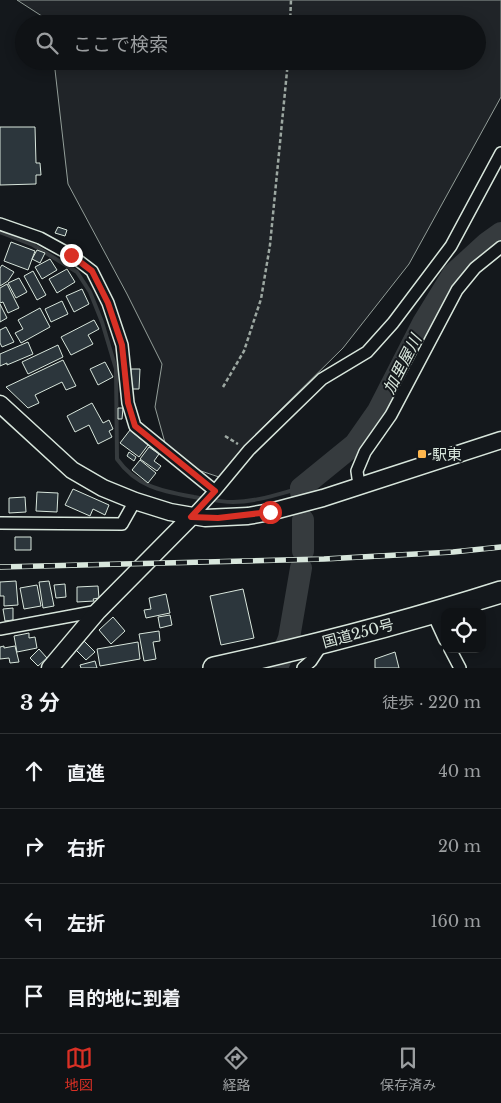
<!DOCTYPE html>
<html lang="ja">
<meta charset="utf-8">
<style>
body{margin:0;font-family:"Libre Baskerville","Noto Sans JP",serif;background:#181b1e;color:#f1f3f6}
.controls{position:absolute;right:15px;bottom:15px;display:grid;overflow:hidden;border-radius:10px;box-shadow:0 2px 12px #0003}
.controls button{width:45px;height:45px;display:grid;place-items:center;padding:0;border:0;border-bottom:1px solid #2f3234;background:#0f1215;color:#f1f3f6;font:25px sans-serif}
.stop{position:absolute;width:15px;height:15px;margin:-11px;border:4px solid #d93025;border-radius:50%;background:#fff}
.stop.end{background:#d93025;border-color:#fff;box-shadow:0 1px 5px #0008}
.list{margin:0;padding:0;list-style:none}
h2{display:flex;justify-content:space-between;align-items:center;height:65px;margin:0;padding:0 20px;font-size:21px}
h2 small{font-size:16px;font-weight:400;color:#9b9ea0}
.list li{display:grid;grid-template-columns:32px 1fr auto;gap:15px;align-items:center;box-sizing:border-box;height:75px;padding:0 20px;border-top:1px solid #2f3234}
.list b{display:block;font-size:19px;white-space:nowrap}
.list em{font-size:16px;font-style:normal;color:#9b9ea0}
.icon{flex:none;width:28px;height:28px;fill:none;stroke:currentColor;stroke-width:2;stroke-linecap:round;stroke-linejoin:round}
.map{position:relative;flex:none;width:501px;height:668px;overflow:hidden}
.search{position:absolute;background:#0f1215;box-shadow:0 2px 12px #0003;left:15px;right:15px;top:15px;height:55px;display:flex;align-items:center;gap:12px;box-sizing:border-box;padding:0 18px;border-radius:28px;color:#9b9ea0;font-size:19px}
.sheet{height:365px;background:#0f1215}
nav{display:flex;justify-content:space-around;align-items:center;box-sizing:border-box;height:70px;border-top:1px solid #2f3234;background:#0f1215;font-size:14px;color:#9b9ea0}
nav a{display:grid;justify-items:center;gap:2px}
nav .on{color:#d93025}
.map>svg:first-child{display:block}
.green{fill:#202428;stroke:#939e99}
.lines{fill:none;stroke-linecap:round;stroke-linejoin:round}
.stream{stroke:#363b3e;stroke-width:4}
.river{stroke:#363b3e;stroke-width:22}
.building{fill:#2c363c;stroke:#d8e6dc}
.street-casing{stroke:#d8e6dc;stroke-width:14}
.secondary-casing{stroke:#d8e6dc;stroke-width:19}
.highway-casing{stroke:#d8e6dc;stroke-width:24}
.path{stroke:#9da8a2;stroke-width:2.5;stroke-dasharray:4 2.5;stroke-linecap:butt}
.street{stroke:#14181c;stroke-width:11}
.secondary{stroke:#14181c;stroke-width:16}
.highway{stroke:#14181c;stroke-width:21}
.rail-casing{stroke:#d8e6dc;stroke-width:5.5}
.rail{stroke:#14181c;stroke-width:4;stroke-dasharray:11;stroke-linecap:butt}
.route{stroke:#d93025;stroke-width:6}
.poi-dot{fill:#ffb74d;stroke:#14181c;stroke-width:2}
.labels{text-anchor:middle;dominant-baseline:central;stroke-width:4;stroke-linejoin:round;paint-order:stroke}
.poi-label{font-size:15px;fill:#d8e6dc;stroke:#14181c;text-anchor:start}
.street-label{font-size:15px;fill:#d8e6dc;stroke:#14181c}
.water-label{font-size:16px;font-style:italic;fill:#d8e6dc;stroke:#14181c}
</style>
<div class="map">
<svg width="501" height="668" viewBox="0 0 501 668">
<rect width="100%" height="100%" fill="#14181c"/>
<path class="green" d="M17 0H501V97L409 264 343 348 267 423 219 477 195 469 167 450 155 407 162 364 127 294 68 184 54 61H477V24H49L48 20Z"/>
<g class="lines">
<path class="stream" d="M0 232 33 245 77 272 90 292 102 322 116 369 117 459C137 487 162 491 194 497 207 499 220 502 233 502 256 502 278 494 301 488"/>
<path class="river" d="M301 492V488L355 444 378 411 423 323 453 274 487 243 501 233
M303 520V551
M277 668 289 638 301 568"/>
</g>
<path class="building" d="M0 127H35L36 163H40L41 175H36V184L0 185Z
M58 227 67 230 65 236 55 233Z
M11 242 35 251 28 270 4 261Z
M37 250 45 253 40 263 32 259Z
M50 259 57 270 42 279 35 267Z
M2 265 14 272 8 281 0 286V268Z
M67 269 75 282 57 293 49 279Z
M33 271 46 295 37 300 24 276Z
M19 278 27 292 16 298 8 283Z
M7 284 19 308 8 313 3 302 0 303V288Z
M82 289 89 304 74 312 66 296Z
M62 301 68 314 51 322 45 309Z
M0 304 7 318 0 322Z
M40 308 50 327 21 343 15 333 23 329 18 320Z
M94 320 99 329 88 335 93 344 71 355 61 337Z
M6 327 14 342 2 347 0 343V330Z
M28 342 33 354 7 365V363L0 366V354Z
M58 345 63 357 28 374 22 362Z
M63 360 76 386 66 390 62 382 35 395 39 403 28 408 6 387Z
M105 362 113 377 98 385 90 369Z
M131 369H140L139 389H130Z
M92 403 103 423 109 420 113 429 109 431 112 437 98 444 89 425 75 432 67 416Z
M118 408H123L122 419H118Z
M130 430 148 445 139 457 120 443Z
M149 447 159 454 154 461 161 466 157 471 140 459Z
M129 452 136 457 134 461 127 456Z
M140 460 156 473 148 483 132 470Z
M73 489 109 505 105 515 93 509 90 516 65 505Z
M37 492 58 493 57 512 36 511Z
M25 497 26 512 9 513V498Z
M15 537H31V550H15Z
M16 581 18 605 4 606V596H0V582Z
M49 581 54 606 43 608 39 582Z
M65 584 66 597 56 598 54 585Z
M37 585 41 606 24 609 20 588Z
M98 586 99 598 93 599 94 601 77 602V587Z
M243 589 254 638 221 645 210 596Z
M166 594 170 613 146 618 144 610 151 609 149 598Z
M13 608V620L5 621 3 609Z
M170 615 172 625 160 628 158 617Z
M113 617 125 631 111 644 99 630Z
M159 631 160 641 153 642 156 659 144 661 139 634Z
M29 633V638L35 637 37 648 17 652 14 636Z
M84 641 95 652 86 660 75 649Z
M138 642 140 659 100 666 97 649Z
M4 646V648L15 646 19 662 10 663 9 658 0 659V647Z
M39 649 47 658 38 666 30 658Z
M395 652 399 668H375V659Z
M95 661 97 668H81L80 665Z"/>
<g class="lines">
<g class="street-casing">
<path id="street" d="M0 224 40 238 71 255 92 271 108 303 122 345 128 403 135 426 215 491
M359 485 357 471 365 452 391 415 457 290 475 268 501 247
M191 517 215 491 249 450 322 379 367 352 393 323 451 246 501 153
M0 523 122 524 135 501
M433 614 445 640
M0 629 98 611
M450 649 460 668
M303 668 311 661 323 643"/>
</g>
<g class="secondary-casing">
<path id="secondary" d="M0 404 72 470 103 488 135 501 170 512 205 518 248 516 270 512 323 498 501 440
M50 668 98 611 191 517"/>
</g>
<g class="highway-casing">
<path id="highway" d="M214 668C311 647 407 622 501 592"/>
</g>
<path class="path" d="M290 24 291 0
M223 387 244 351 261 299 270 245 288 61
M225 436 238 444"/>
<use href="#street" class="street"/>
<use href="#secondary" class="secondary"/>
<use href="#highway" class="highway"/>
<g class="rail-casing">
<path id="rail" d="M0 567 324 559 453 552 501 547"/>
</g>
<use href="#rail" class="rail"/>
</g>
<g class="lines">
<path class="route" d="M71 255 92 271 108 303 122 345 128 403 135 426 215 491 191 517 218 518 270 512"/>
</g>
<rect class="poi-dot" x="417" y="449" width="10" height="10" rx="2.5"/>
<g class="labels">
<g class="poi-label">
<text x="432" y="454">駅東</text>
</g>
<g class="street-label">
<text transform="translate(358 633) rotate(-15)">国道250号</text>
</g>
<g class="water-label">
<text transform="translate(402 364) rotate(-63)">加里屋川</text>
</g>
</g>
</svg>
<div class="controls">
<button><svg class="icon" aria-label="locate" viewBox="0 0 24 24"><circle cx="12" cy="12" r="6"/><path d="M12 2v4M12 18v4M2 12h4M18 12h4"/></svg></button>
</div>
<div class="stop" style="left:270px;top:512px"></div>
<div class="stop end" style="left:71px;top:255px"></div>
<div class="search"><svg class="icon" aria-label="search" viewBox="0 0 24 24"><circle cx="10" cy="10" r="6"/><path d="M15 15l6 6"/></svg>ここで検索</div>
</div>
<section class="sheet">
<h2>3 分<small>徒歩 · 220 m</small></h2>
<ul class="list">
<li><svg class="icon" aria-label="ahead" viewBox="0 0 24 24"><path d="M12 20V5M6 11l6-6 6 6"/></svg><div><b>直進</b></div><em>40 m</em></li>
<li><svg class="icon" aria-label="right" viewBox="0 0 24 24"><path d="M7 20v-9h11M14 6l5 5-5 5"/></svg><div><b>右折</b></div><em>20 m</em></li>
<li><svg class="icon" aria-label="left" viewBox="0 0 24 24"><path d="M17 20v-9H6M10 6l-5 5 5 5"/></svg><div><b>左折</b></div><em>160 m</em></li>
<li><svg class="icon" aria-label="arrive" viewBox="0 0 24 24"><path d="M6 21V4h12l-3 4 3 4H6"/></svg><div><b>目的地に到着</b></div></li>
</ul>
</section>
<nav>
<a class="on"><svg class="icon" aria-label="map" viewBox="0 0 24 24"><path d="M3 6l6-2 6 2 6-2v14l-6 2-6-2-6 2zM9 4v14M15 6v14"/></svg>地図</a>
<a><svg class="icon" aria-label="directions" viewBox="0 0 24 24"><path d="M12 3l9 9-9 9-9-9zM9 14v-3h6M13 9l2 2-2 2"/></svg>経路</a>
<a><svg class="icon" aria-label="saved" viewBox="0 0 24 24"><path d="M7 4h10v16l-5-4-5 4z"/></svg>保存済み</a>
</nav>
